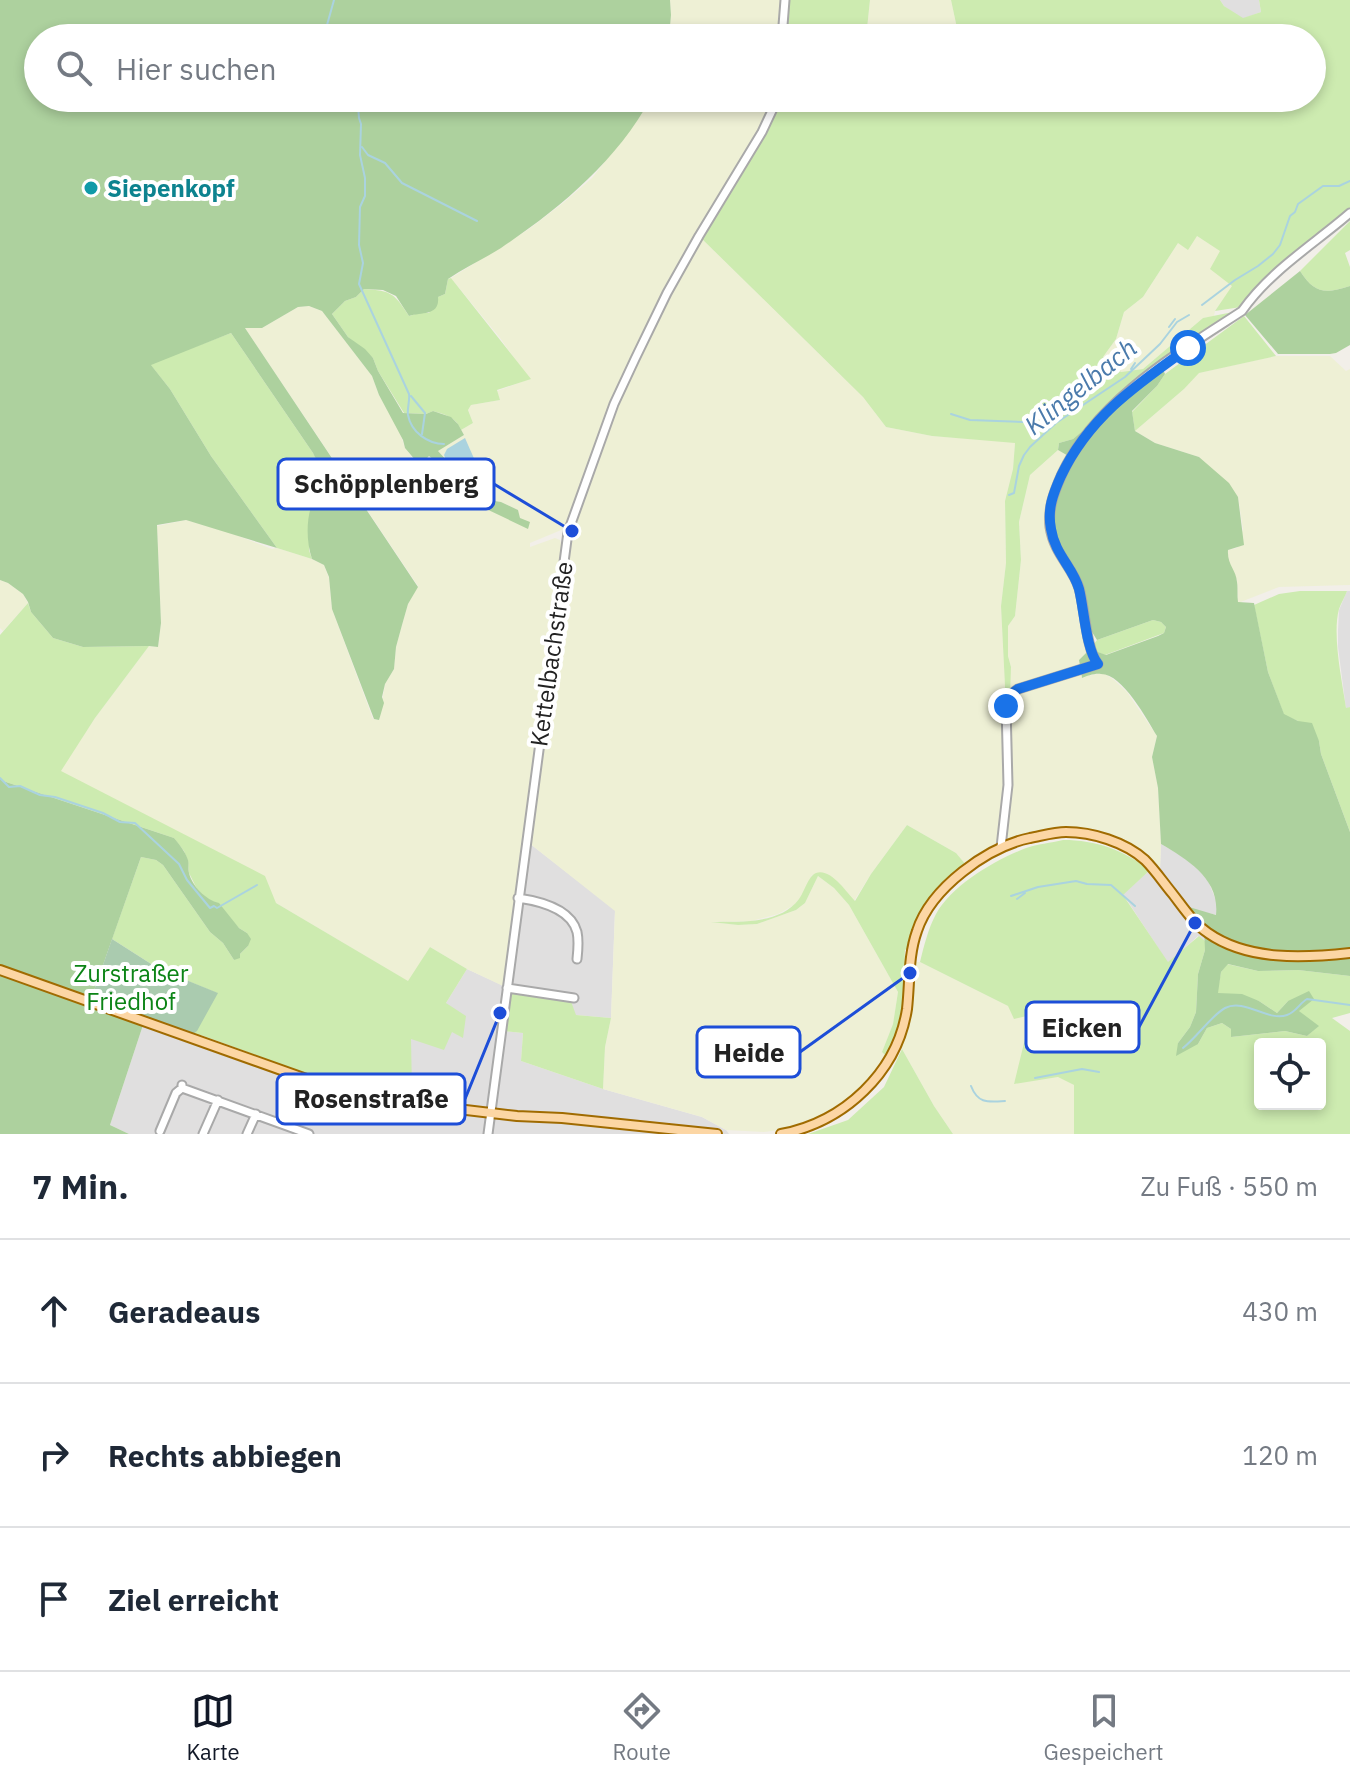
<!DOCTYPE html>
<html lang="de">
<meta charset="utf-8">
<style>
body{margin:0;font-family:"IBM Plex Sans",sans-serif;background:#f2f2f3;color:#1f2937}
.controls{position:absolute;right:24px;bottom:24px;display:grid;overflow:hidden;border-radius:8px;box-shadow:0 4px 12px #0003}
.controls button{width:72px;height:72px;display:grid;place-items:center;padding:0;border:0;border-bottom:2px solid #e0e1e3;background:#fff;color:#1f2937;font:40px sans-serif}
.stop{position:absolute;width:24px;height:24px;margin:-18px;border:6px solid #1a73e8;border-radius:50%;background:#fff}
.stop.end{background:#1a73e8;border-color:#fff;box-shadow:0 2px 8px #0008}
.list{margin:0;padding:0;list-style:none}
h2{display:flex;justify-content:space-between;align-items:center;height:104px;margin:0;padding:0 32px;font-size:34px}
h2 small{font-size:26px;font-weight:400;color:#747a83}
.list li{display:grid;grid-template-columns:52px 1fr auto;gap:24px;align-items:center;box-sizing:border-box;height:144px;padding:0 32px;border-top:2px solid #e0e1e3}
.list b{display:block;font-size:30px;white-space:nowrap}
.list em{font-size:26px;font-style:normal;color:#747a83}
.icon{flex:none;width:44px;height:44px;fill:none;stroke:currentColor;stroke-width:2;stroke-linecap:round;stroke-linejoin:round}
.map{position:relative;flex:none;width:1350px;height:1134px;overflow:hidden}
.search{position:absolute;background:#fff;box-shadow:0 4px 12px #0003;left:24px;right:24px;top:24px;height:88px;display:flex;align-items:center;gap:20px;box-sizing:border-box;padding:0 28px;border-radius:44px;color:#747a83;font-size:30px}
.sheet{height:536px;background:#fff}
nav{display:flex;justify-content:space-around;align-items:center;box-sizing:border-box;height:112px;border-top:2px solid #e0e1e3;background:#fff;font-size:22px;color:#747a83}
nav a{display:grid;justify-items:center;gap:4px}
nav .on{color:#111827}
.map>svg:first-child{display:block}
.residential{fill:#e0dfdf}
.farmland{fill:#eef0d5}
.grass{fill:#cdebb0;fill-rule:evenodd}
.forest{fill:#add19e}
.cemetery{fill:#aacbaf}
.water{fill:#aad3df}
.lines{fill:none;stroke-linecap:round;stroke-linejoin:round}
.stream{stroke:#aad3df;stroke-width:2}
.minor-casing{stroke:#a9a9a9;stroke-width:11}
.major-casing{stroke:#a06b00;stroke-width:12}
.minor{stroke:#fff;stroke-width:7}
.major{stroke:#fcd6a4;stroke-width:8}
.route{stroke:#1a73e8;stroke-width:10}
.culture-dot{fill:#0f9aa8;stroke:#fff;stroke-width:3}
.labels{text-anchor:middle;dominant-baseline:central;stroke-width:8;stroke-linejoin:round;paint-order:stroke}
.culture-label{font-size:24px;font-weight:bold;fill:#0d838f;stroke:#fff;text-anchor:start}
.street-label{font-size:24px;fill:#222;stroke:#fff}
.park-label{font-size:24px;fill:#0c8416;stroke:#fff}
.water-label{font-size:26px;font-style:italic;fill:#4a7aab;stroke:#fff}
.leader{fill:none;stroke:#1d4ed8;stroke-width:3}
.callout-dot{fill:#1d4ed8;stroke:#fff;stroke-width:3}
.callout{fill:#fff;stroke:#1d4ed8;stroke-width:3}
.callout-label{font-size:26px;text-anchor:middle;font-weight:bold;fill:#222}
</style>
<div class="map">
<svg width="1350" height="1134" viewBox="0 0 1350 1134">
<rect width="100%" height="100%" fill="#f2efe9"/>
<path class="residential" d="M1220 0H1259L1261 12 1242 19 1224 6Z
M1347 591H1350V707L1346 709 1338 647V630L1339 610Z
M529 843 615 910 611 1018 576 1015 503 1031 523 1033 521 1061 603 1089 702 1117 726 1130 729 1134H129L110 1125 143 1025 353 1095 376 1087 397 1089 411 1039 452 1031 462 1037 446 1003 467 969 506 987Z
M1161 844 1187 859 1207 878 1217 903V915L1190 909 1204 928 1205 941 1198 936 1168 963 1123 894 1150 870 1154 863 1160 869Z"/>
<path class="farmland" d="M670 0H782L780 38H669L671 15Z
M870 0H951L957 28 948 38H866Z
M651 98H778L642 344 648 341 701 238 863 397 886 427 932 436 1015 442 1013 469 1005 501 1006 563 1001 606 1006 703 1011 667 1008 656V626L1015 616 1021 560 1019 522 1030 475 1058 450 1070 457 1078 584 1090 649 1079 660 1081 677 1103 673 1113 679 1127 692 1157 736 1152 757 1158 788 1161 844 1160 870 1146 857 1103 837 1066 832 1028 834 1007 840 1004 838 1005 812 997 841 989 855 968 869 956 853 907 825 871 874 854 901 839 883 828 875H812L802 896 794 905 778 914 751 921 712 922 738 925 757 924 796 910 805 903 818 876 834 888 849 905 898 992 893 1024 882 1052 886 1056 880 1067 860 1091 847 1102 821 1118 800 1126 780 1130 764 1132 726 1130 702 1117 603 1089 605 1047 611 1018 615 911 529 843 573 528H566L530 543V547L555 538 560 540 562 548 503 986 467 969 430 947 409 982 276 903 60 771 95 718 149 646 158 647 161 623 157 526 186 520 228 532 272 549 277 548 312 559 324 565 329 578 332 609 373 719 379 720 385 684 394 669 396 647 402 625 408 604 418 586 245 328H262L298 307 309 306 322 311 372 376 379 395 399 430 405 448 412 457 416 461 429 455 439 460 465 491 481 506 528 528 520 518 518 510 501 502 482 499 438 451 464 435 461 430 473 423 468 410 471 405 500 400 497 391 529 379 500 338 451 278 529 229 563 203 592 178 633 126Z
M1197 236 1221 251 1233 286 1215 311 1214 316 1203 318 1143 369 1121 372 1103 357 1116 339 1124 312 1143 297 1178 243Z
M1276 356H1330L1346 371 1350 369V585L1279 587 1238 603 1237 580 1229 566 1228 555V550L1237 548 1243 529 1238 497 1199 457 1155 443 1135 431 1184 389 1198 373Z
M0 580 8 583 23 594 28 603 3 631 0 628Z
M911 962H920L1008 1006 1031 1015 1039 1034 1014 1083 1059 1077 1074 1085V1134H953L934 1106 902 1049 896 1045 902 1028Z"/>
<path class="grass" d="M788 0H870L866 38H785Z
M951 0H1220L1224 6 1243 18 1261 12 1259 0H1350V210L1241 307 1215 311 1232 286 1210 269 1220 251 1197 236 1188 250 1178 243 1143 297 1124 312 1116 339 1103 357 1121 372 1143 369 1203 318 1233 312 1182 351 1073 439 1059 443 1058 450 1030 475 1019 522 1021 560 1015 616 1008 626V656L1011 667 1010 695 1006 706 1001 606 1006 563 1005 501 1013 469 1015 443 932 436 886 427 863 397 701 238 783 102V98H1312V38H948L957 28Z
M1350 221V250L1345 253 1350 267V286C1325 294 1315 294 1300 271Z
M451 278 531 379 497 390 500 400 471 405 468 410 473 423 461 430C456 417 446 415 433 411L426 414 404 413 378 371 373 358 348 337 332 314 345 301 356 297 364 289C392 291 394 293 409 316L419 313H429L438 297 445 294 448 279Z
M1244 316 1276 356 1199 373 1184 389 1135 431 1132 412 1157 386 1165 374Z
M231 333 313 453 324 474 323 484 315 496 309 550 312 559 277 548 211 456 170 389 150 364Z
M1300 591H1347C1345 597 1341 603 1339 609 1332 635 1342 681 1346 708L1350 707V832L1321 754 1319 741 1298 721 1284 715 1268 672 1254 605 1279 594Z
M28 603 31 612 53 638 83 647 149 646 95 718 61 771 265 876 276 903 408 981 430 947 467 969 446 1003 466 1016 463 1038 452 1032 444 1050 411 1039 412 1092 397 1091V1089L377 1087 374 1089C315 1081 258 1055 201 1035L189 1037 217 993 159 969 112 939 141 857 156 860 163 865 210 932 223 943 234 960 248 946 247 933 239 928 197 889 189 873 188 861 184 851 174 838 3 781 0 777V635Z
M1153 620 1161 622 1166 627 1164 633 1105 655 1090 649 1097 640Z
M907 825 956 853 966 865C932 891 919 907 908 948L905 950C904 963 906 976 905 989 904 1012 897 1036 886 1056L882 1052 893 1024 898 992 849 905 834 888 818 876 805 903 796 910 757 924 738 925 711 922C739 921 780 925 799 899 804 893 808 876 816 873 831 868 846 892 855 901L871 874Z
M1063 840C1097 840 1123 850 1150 870L1123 895 1168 962 1199 936 1205 941V950L1198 974 1196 1012 1190 1027 1178 1043 1198 1044 1207 1028 1222 1023 1231 1029V1037L1285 1031 1307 1036 1318 1026 1306 1018 1288 1001 1277 1013 1259 1001 1217 993 1221 972 1227 964 1258 971 1298 970 1350 976V1013L1332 1018 1350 1031V1134H1074V1085L1058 1077 1014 1084 1025 1039 1039 1034 1031 1015 1014 1019 1008 1006 920 962C924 946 928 929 936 914 952 885 995 860 1026 848 1037 844 1051 843 1063 840ZM1260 1044H1320V1104H1260Z
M507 988 569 996 576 1015 611 1018 605 1047 603 1089 521 1061 523 1033 502 1031Z
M902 1049 934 1106 953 1134H808L848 1120 884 1087Z"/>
<path class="forest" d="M0 0H670L671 15 669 38H38V98H651C616 162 560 208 501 248 484 259 465 267 448 279L445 294 438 297C440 316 422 312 409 316L396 296 383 290 364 289 356 297 345 301 332 314 348 337 365 349 373 358 378 371 403 413 426 414 433 411 451 417 458 424 464 435 438 451 482 499 501 502 518 510 520 518 530 522 528 529 480 506 465 491 439 460H434L429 456 423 462 416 461 405 448 403 440 379 395 372 376 322 311 309 306 298 307 262 328H245L418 587 408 604 402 625 396 647 394 669 385 684 382 697 384 703 379 720 374 719 332 609 329 577 324 565 312 559C306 541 306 518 313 501 317 493 324 485 324 476 323 469 316 460 313 453L231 333 151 365 170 389 211 456 277 548 186 520 157 525 161 623 158 647 149 646 83 647 53 638 31 612 28 602 23 594 8 583 0 580Z
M1300 271C1315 294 1325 294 1350 286V345L1336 353 1330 354H1278L1245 315Z
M1161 365 1165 374 1157 386 1132 411 1135 431 1155 443 1199 457 1229 483 1238 497 1244 545 1228 550C1227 565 1236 569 1237 582 1238 588 1237 595 1238 602L1254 603 1268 672 1284 714 1298 721 1312 723 1319 741 1321 754 1350 832V976L1298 970 1258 971 1228 964 1221 972 1218 993 1242 994 1259 1001 1277 1013 1288 1001 1309 991 1314 999 1299 1011 1319 1026 1307 1036 1285 1031 1231 1037V1029L1222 1023 1207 1028 1198 1044 1176 1056 1178 1043 1190 1027 1196 1012 1198 974 1205 950 1204 928 1189 907 1216 915C1220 879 1188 860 1161 844L1158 788 1152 757 1157 736C1147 720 1123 674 1101 674 1095 673 1087 676 1082 678L1079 660 1090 649 1106 655 1158 636 1164 633 1166 627 1161 622 1153 620 1097 640 1087 624 1078 584 1057 550 1049 507 1070 457 1058 450 1059 443 1073 439Z
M0 777 3 781 174 838C179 844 185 851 188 860 189 864 188 868 189 873 192 886 206 900 219 903L239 928 247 933 251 939 248 946 240 954V958L234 960 223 943 210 932 163 865 156 860 141 857 90 1002 143 1025 110 1125 129 1134H0Z"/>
<path class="cemetery" d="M112 939 159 969 218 993 197 1031 189 1037 90 1002Z"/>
<path class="water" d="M465 438 476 463 474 470 467 475C457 475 447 464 444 455L447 449Z"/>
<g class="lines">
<path class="stream" d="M330 38 327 25 334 0
M354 98 358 106 359 118 361 124 360 155 365 178V196L360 207 359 245 363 263 359 284 409 394C410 401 407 408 408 415 411 432 428 444 444 444
M362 147 368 155 385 163 402 183 477 221
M1202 305 1235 280 1258 266 1273 254 1280 245 1290 216 1295 212 1298 204 1323 186H1339L1350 181
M1169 327 1175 319
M1131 369 1135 363
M411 396 425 413 422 434
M951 414 970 420 1053 423
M1009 495 1014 493 1019 466 1024 455 1030 447 1056 423 1125 377 1160 344 1177 322 1189 315
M0 778 9 787 20 786 40 795 55 797 103 813 120 822 135 823 179 864 187 880 210 908 214 906 217 908 257 885
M1011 896 1038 887 1076 881 1087 884 1111 885 1135 906
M1017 899 1025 893
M1183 1048C1197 1037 1212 1015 1225 1008 1245 998 1268 1022 1287 1015 1296 1012 1300 1003 1307 999L1350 1005
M1035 1078 1082 1069 1099 1072
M971 1086C978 1104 988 1102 1005 1101"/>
<g class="minor-casing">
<path id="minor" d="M782 38 785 0
M1001 847 1008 785 1006 706 1010 695 1018 689 1098 664C1086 650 1085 609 1079 588 1072 566 1054 554 1050 527 1048 507 1054 492 1062 474 1096 401 1176 354 1242 311 1271 270 1313 245 1350 213
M518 898C539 901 571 909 577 932 579 941 578 950 577 959
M507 988 574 998
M182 1085V1088L309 1134
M160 1131 176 1093 182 1088
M203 1134 218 1100
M247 1134 256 1114
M488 1134 568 532 614 404 635 359 667 293 699 236 762 132 778 98"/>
</g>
<g class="major-casing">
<path id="major" d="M0 970 357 1097 517 1116 562 1118 717 1134
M781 1134C844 1122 897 1073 907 1009 910 983 908 956 917 931 931 888 987 847 1030 838 1041 836 1054 832 1066 832 1092 832 1125 842 1145 860 1155 870 1163 882 1172 893 1183 907 1193 923 1208 933 1248 961 1304 958 1350 953"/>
</g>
<use href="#minor" class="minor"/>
<use href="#major" class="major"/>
</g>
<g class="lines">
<path class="route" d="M1006 706 1010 695 1018 689 1098 664C1086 650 1084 609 1079 589 1073 567 1055 555 1051 529 1047 509 1053 494 1061 476 1089 417 1136 385 1188 348"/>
</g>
<circle class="culture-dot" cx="91" cy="188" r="8"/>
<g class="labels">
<g class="culture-label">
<text x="107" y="188">Siepenkopf</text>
</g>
<g class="street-label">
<text transform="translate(551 654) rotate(-82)">Kettelbachstraße</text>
</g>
<g class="park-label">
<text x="131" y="973">Zurstraßer<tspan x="131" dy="28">Friedhof</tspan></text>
</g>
<g class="water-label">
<text transform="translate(1080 386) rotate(-39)">Klingelbach</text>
</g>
</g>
<path class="leader" d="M572 531L494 484M1195 923L1139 1027M910 973L800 1052M500 1013L465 1099"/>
<g class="callout-dot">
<circle cx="572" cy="531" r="8"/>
<circle cx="1195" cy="923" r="8"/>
<circle cx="910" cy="973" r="8"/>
<circle cx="500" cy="1013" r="8"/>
</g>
<g class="callout">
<rect x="278" y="459" width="216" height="50" rx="8"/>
<rect x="1026" y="1002" width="113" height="50" rx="8"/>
<rect x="697" y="1027" width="103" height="50" rx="8"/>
<rect x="277" y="1074" width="188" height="50" rx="8"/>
</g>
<g class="callout-label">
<text x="386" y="493">Schöpplenberg</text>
<text x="1082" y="1037">Eicken</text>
<text x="749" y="1062">Heide</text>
<text x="371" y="1108">Rosenstraße</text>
</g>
</svg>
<div class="controls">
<button><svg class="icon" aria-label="locate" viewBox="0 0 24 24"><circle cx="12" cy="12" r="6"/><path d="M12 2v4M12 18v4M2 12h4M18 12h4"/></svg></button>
</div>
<div class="stop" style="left:1188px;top:348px"></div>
<div class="stop end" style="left:1006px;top:706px"></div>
<div class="search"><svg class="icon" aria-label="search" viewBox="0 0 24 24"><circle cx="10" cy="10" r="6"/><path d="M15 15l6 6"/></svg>Hier suchen</div>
</div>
<section class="sheet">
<h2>7 Min.<small>Zu Fuß · 550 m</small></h2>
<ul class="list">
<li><svg class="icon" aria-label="ahead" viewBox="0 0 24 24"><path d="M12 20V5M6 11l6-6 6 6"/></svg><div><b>Geradeaus</b></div><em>430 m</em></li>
<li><svg class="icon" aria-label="right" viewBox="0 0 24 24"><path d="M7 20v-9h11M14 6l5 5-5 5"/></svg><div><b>Rechts abbiegen</b></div><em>120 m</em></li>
<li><svg class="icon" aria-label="arrive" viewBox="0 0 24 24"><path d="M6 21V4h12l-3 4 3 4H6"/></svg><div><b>Ziel erreicht</b></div></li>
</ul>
</section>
<nav>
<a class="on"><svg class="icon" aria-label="map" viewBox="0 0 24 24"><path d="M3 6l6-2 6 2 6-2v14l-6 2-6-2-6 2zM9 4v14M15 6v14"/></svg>Karte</a>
<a><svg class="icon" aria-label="directions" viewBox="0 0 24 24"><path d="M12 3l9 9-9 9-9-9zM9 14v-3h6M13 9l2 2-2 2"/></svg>Route</a>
<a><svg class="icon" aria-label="saved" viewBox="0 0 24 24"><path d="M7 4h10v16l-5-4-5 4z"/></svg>Gespeichert</a>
</nav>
